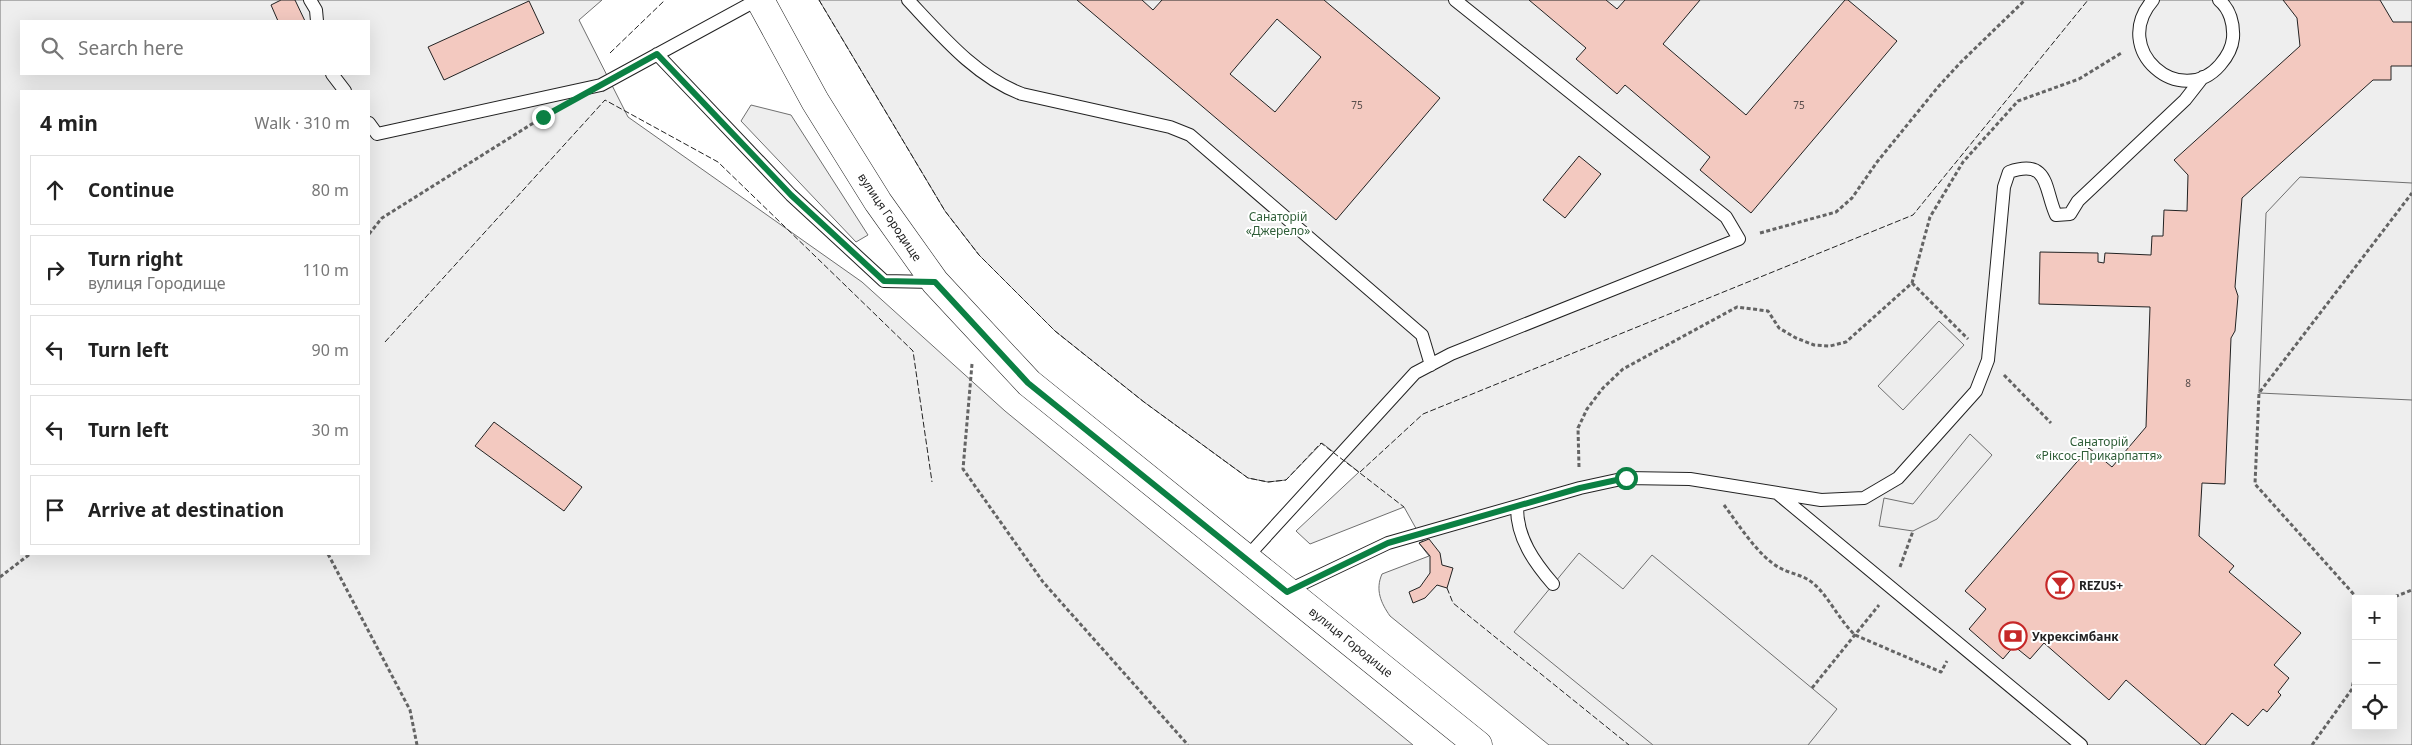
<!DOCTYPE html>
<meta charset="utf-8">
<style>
body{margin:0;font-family:"Noto Sans",sans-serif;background:#f2f2f2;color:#222}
.controls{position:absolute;right:15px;bottom:15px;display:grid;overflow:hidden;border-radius:0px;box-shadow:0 5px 20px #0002}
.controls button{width:45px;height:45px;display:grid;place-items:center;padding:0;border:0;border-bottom:1px solid #e0e0e0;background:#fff;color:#222;font:25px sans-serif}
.stop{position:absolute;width:15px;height:15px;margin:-11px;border:4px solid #0b8043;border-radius:50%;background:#fff}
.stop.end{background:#0b8043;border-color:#fff;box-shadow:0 1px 5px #0008}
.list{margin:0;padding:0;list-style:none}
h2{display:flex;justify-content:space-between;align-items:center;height:65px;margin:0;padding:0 20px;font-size:21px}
h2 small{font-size:16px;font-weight:400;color:#767676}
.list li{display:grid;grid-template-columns:32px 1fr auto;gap:15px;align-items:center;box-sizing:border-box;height:70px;margin:0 10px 10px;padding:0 10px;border:1px solid #e0e0e0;border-radius:0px}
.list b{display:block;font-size:19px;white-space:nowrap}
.list p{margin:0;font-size:16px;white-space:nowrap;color:#767676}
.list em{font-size:16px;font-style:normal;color:#767676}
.icon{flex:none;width:28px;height:28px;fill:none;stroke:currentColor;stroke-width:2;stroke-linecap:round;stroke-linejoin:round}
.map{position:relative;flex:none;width:2412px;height:745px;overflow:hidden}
.search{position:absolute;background:#fff;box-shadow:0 5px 20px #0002;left:20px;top:20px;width:350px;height:55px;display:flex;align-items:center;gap:12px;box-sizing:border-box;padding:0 18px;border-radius:0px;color:#767676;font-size:19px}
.panel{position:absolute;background:#fff;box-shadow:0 5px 20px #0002;left:20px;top:90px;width:350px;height:465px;border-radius:0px}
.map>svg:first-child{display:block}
.green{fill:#eee;stroke:#6f6f6f;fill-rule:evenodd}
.parking{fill:#ededed;stroke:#6f6f6f}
.building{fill:#f3c9c0;stroke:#222;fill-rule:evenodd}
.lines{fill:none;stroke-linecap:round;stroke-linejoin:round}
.lane-casing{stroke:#222;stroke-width:14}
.secondary-casing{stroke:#222;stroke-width:29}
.path{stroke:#646464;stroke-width:3;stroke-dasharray:4 2.5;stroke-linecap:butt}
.lane{stroke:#fff;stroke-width:12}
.secondary{stroke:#fff;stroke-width:28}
.fence{stroke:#222;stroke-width:1;stroke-dasharray:6 2.5;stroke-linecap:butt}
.route{stroke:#0b8043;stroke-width:6}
.labels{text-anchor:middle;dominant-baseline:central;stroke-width:4;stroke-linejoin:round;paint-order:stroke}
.number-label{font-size:10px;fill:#564c4a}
.park-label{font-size:12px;fill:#2f5e38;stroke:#fff}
.street-label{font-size:12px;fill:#222;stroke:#fff}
.poi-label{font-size:12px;font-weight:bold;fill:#222;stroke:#fff;text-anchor:start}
</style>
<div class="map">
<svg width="2412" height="745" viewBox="0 0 2412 745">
<rect width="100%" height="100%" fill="#fff"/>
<path class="green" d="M0 0H602L579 20 628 117 862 282 1005 411 1413 745H0ZM21 21H369V74H21ZM21 91H369V554H21Z
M819 0H2412V745H1549L1390 616C1381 603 1375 590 1382 574L1429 556 1419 543 1423 541 1404 507 1310 544 1296 531 1359 472 1322 443 1286 480 1268 482 1248 478 1144 402 1055 331 979 255 945 211ZM2356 599H2393V726H2356Z
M751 105 791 115 868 235 856 242 741 121Z"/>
<path class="parking" d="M2300 177 2412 183V400L2259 393 2266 213Z
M1939 321 1964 345 1903 410 1878 386Z
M1970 434 1992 455 1937 519 1913 531 1879 526 1884 498 1913 504Z
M1579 553 1623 589 1652 555 1837 709 1808 745H1653L1514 632Z"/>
<path class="building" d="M281 0H295L305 21H278L271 5Z
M1077 0H1142L1153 10 1162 0H1324L1440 98 1336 220ZM1277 19 1321 57 1275 112 1230 74Z
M1529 0H1606L1617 9 1625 0H1700L1663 44 1746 115 1845 0H1848L1897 41 1751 213 1700 170 1710 157 1625 85 1617 94 1576 59 1586 48Z
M2283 0H2380L2393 22H2412V66H2391V80H2373L2242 198 2235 287 2238 296 2235 331 2231 338 2225 484 2202 483 2199 536 2234 566 2229 572 2301 633 2274 665 2289 678 2278 692 2281 695 2267 712 2263 709 2248 726 2232 713 2205 745H2201L2126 680 2109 700 2044 643 2030 659 2014 646 2003 659 1969 629 1986 609 1965 591 2089 448 2112 467 2146 427 2150 307 2039 304 2040 252 2098 253V262L2104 263 2105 253 2151 255 2152 236H2163L2164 210 2187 211 2188 175 2174 160 2300 46 2297 18Z
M529 1 544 33 444 80 428 47Z
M1579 156 1601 174 1565 218 1543 200Z
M494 422 582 487 564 511 475 446Z
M1429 539 1440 553 1442 565 1453 568 1447 588 1437 585 1425 598 1413 603 1409 592 1420 587 1430 573V556L1419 543Z"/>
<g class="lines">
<g class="lane-casing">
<path id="lane" d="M310 0 316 10 317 21
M908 0C941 35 976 77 1022 94L1170 127 1190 135 1422 335 1431 365
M2153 0C2109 50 2181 110 2220 65 2227 57 2232 49 2233 38 2234 24 2230 9 2219 0
M657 54 791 195 884 281 934 282
M332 74 345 91
M369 123 377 134 601 85 757 0
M1777 493 2081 745
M1517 508C1517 538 1534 562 1553 584
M1246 558 1415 373 1451 354 1739 239 1726 217 1455 0
M1287 591 1388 543 1580 488 1626 478 1690 479 1821 500 1864 498 1898 478 1976 391 1988 360 2004 187 2009 172C2050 158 2044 189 2056 215L2070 214 2078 201 2185 100 2203 77"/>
</g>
<g class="secondary-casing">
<path id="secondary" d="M760 0 815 101 878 202 935 282 1029 383 1478 745"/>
</g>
<path class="path" d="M1760 233 1836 212 1852 198 1877 162 1938 87 1960 63 2025 0
M369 234 382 218 535 122
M1912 283 1968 339
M972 364 963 469 1043 582 1188 745
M2004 375 2051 423
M1579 467 1578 428 1587 409 1603 388 1623 369 1737 307 1768 311 1779 328 1796 338 1814 345 1830 346 1846 342 1912 283 1930 217 1963 162 2018 101 2079 79 2123 52
M1724 505C1738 524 1759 557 1780 568 1791 574 1804 575 1814 584 1829 597 1839 620 1855 635L1941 672 1947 661
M328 554 410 710 417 745
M1900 567 1913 531
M0 577 30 554
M2358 599 2255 484 2259 393 2412 193
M2389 599 2412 590
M1812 688 1879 605
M2312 745 2352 689 2356 667"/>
<use href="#lane" class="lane"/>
<use href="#secondary" class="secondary"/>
<path class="fence" d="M819 0 945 211 979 255 1055 331 1144 402 1248 478 1268 482 1286 480 1321 443 1404 507
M610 53 665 0
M385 342 605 100 718 162 913 351 932 482
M1360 472 1423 414 1913 215 2088 0
M1447 588 1453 603 1629 745"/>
</g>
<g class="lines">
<path class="route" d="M543 117 657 54 791 195 884 281 935 282 1028 383 1287 592 1388 543 1580 488 1626 478"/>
</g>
<defs>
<g id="bar-ring" transform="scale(1.4375)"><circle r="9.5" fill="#fff" stroke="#c62828" stroke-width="1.5"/><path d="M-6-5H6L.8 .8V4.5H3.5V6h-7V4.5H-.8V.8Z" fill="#c62828"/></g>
<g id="bank-ring" transform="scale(1.4375)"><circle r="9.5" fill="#fff" stroke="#c62828" stroke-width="1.5"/><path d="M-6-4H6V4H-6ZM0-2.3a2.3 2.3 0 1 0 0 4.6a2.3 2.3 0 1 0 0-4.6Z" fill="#c62828"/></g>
</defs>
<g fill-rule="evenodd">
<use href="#bar-ring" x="2060" y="585"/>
<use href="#bank-ring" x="2013" y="636"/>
</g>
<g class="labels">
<g class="number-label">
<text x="1357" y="105">75</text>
<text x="1799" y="105">75</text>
<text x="2188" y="383">8</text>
</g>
<g class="park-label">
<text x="1278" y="216">Санаторій<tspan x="1278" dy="14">«Джерело»</tspan></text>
<text x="2099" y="441">Санаторій<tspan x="2099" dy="14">«Ріксос-Прикарпаття»</tspan></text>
</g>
<g class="street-label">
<text transform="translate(890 217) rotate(56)">вулиця Городище</text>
<text transform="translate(1351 642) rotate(39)">вулиця Городище</text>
</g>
<g class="poi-label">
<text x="2079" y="585">REZUS+</text>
<text x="2032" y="636">Укрексімбанк</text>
</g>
</g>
</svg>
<div class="controls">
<button>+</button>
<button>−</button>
<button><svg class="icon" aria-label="locate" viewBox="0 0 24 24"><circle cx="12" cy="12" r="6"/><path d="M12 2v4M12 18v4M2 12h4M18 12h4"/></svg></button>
</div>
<div class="stop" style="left:1626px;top:478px"></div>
<div class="stop end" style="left:543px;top:117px"></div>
<div class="search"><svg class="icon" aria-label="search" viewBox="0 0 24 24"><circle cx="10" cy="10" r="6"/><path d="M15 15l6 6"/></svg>Search here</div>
<section class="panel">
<h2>4 min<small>Walk · 310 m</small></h2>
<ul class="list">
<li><svg class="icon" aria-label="ahead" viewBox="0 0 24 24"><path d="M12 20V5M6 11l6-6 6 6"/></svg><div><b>Continue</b></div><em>80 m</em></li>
<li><svg class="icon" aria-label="right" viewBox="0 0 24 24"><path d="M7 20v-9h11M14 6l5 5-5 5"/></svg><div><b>Turn right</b><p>вулиця Городище</p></div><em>110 m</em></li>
<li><svg class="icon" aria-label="left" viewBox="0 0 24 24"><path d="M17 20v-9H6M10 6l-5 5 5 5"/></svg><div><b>Turn left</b></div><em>90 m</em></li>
<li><svg class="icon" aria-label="left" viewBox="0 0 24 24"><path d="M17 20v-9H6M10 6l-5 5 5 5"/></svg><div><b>Turn left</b></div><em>30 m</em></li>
<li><svg class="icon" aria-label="arrive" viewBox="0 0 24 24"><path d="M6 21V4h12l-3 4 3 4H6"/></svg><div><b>Arrive at destination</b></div></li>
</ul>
</section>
</div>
